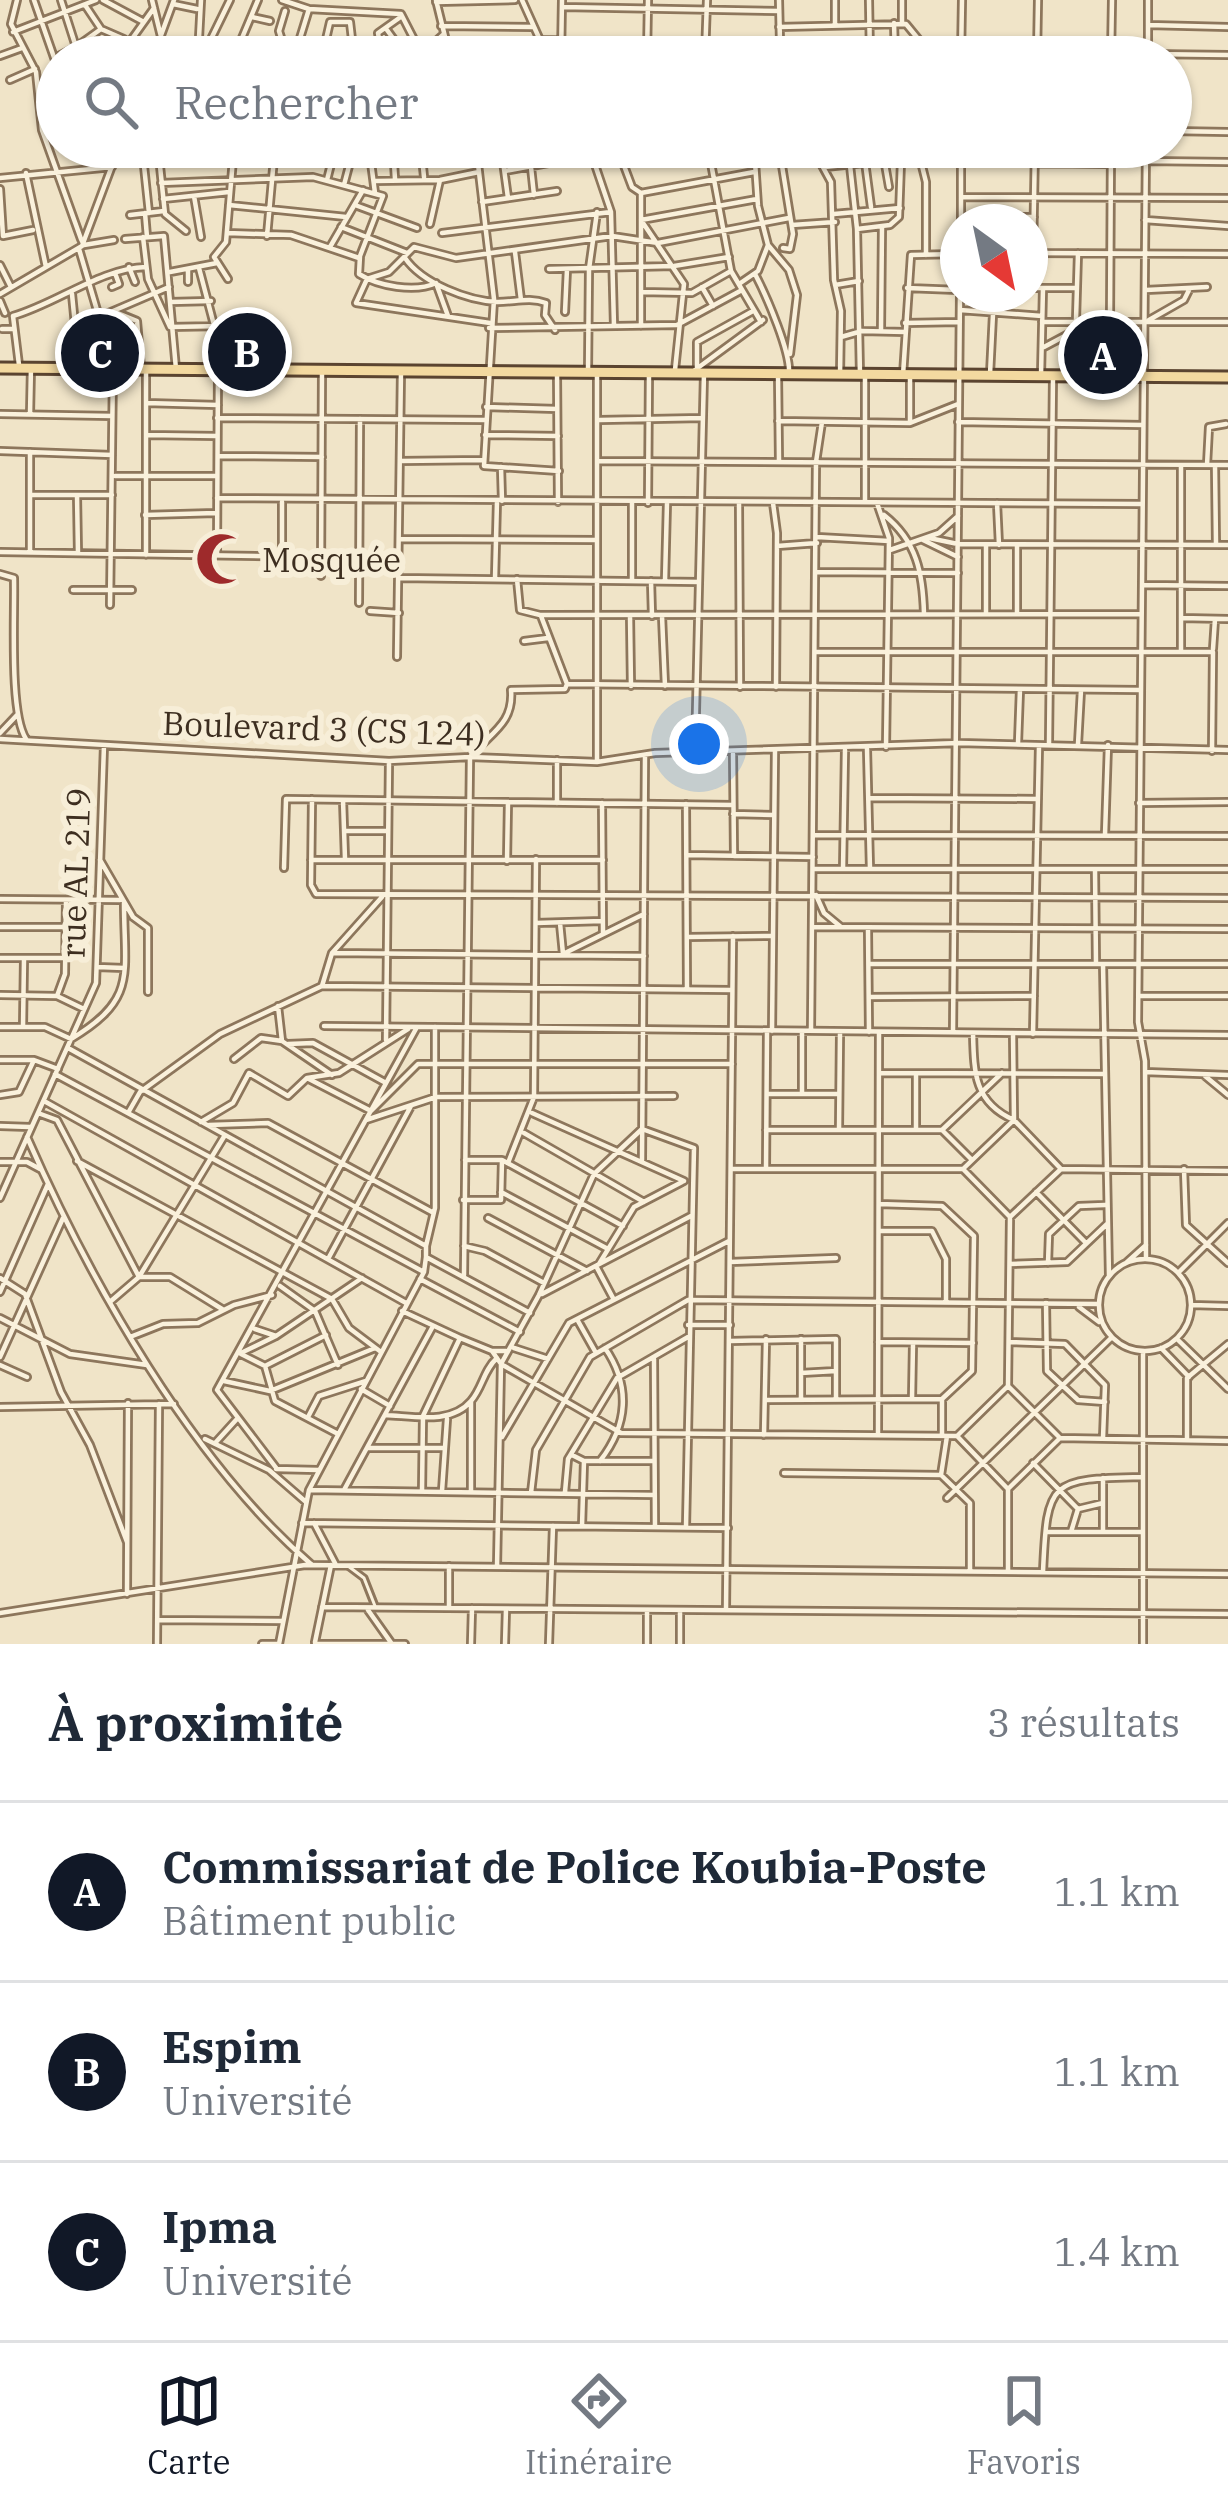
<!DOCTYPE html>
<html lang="fr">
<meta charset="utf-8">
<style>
body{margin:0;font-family:"IBM Plex Serif",serif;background:#f6f6f7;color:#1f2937}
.compass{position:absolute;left:940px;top:204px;width:108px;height:108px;border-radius:50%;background:#fff;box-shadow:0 3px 9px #0004;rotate:147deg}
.you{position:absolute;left:699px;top:744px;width:42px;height:42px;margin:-30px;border:9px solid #fff;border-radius:50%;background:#1a73e8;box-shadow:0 0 0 18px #1a73e833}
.badge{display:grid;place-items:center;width:78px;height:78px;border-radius:50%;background:#111827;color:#fff;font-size:39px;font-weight:700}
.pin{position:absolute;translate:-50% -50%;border:6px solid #fff;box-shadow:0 3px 12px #0006}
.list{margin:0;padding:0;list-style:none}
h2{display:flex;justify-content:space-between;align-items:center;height:156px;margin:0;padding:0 48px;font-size:51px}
h2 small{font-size:39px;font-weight:400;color:#747a83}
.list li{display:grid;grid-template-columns:78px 1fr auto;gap:36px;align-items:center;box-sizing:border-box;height:180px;padding:0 48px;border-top:3px solid #e0e1e3}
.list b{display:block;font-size:45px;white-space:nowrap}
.list p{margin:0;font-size:39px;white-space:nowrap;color:#747a83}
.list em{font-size:39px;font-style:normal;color:#747a83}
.icon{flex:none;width:66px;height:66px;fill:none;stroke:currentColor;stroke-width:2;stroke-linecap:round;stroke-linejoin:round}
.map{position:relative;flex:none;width:1228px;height:1644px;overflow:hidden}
.search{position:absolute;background:#fff;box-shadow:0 3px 9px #0004;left:36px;right:36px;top:36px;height:132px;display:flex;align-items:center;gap:30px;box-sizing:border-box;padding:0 42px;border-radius:66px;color:#747a83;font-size:45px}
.sheet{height:696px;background:#fff}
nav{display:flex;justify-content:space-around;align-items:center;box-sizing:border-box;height:168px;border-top:3px solid #e0e1e3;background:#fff;font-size:33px;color:#747a83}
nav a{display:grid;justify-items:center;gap:6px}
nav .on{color:#111827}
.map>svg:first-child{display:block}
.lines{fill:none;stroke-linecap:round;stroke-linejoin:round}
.pedestrian-casing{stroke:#8d765c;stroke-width:9}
.minor-casing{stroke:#8d765c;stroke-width:10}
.primary-casing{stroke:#5b4430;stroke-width:15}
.pedestrian{stroke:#faf1dc;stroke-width:3}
.minor{stroke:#faf1dc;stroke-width:4.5}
.primary{stroke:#f3d9a0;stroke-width:9}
.labels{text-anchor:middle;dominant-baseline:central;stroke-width:12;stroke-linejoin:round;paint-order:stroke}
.poi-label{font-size:33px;fill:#3d2e20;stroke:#f7eed8;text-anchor:start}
.street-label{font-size:33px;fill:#3d2e20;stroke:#f7eed8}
</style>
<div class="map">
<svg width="1228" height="1644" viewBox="0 0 1228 1644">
<rect width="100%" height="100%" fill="#f0e4c8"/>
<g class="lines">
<g class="pedestrian-casing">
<path id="pedestrian" d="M348 1566 364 1578 375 1606"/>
</g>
<g class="minor-casing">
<path id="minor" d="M17 0 11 24 36 72 42 130 81 239 84 245 114 240
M34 0 57 66
M61 0 76 47 101 29
M103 0 142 21
M152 0 166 57
M230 0 212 37 235 55
M282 0 309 9 401 14 423 57
M436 0 450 57
M522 0 540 40 780 45
M779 0 780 42
M835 0V24
M869 0 870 57
M436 2 515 0
M173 4 197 9
M85 5 101 29 124 39
M562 7 779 11
M285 11 279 31 287 57
M252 17 270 21
M894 23 895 57
M902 24V0
M1148 25 1228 27
M441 26 533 27
M779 27 906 24 933 57
M387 30 403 52 389 57
M13 32 96 0
M241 41 297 48 323 57
M613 41V57
M325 42 355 46
M448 43 517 51 516 57
M297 48 309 9
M785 50 870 45
M813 51 836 57
M422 54 444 34
M1148 54 1228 55
M1148 54V0
M0 56 22 48
M57 57 76 47 91 57
M119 57 154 8
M153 57 174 0
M198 57 201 0
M234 57 258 0
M322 57 330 22H350L354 57
M382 57 378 33 402 16
M561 57 562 0
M647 57 648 0
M705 57 707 0
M961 57 962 0
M1037 57 1038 0
M1111 57 1112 0
M10 80 35 69
M1171 131 1228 132
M142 147 149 213
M158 147 165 214 186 231
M322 147 318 160 331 164 327 180
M369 147 375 193
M393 147 395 179
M421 147 424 177
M476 147 494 299 484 466 559 471
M501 147 508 198
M561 147 571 162
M589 147 611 212 614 326
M617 147 632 187 641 193V326
M645 147 657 163 754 148
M708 147 731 271 761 322
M754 147 758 206 768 245 789 270 797 295 790 354
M779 147 793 234 790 249 783 248
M789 147 797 162
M812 147 831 182 834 280 841 311 840 375
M835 147 841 164
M848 147 857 229 860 375
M863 147 871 207
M882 147 889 187
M501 148 552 147
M159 159 216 152 318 160
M1146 161 1228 162
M921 162 926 182V255
M531 167 534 195
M825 167 884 161 1110 164
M505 171 592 155
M26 173 46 267
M0 178 112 167
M375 181 440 180 479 172
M161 183 313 177 383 196 360 256 359 274C378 286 415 293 436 283L448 316
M344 185 354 147
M0 189 3 236 33 230
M641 193 754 172
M194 196 201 237
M961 197 1228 198
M163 199 229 192
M482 202 557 191
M229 205 346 217
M355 205 417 228
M145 213 147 237
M834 214 900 208
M130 215 164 211
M962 217H1034
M1145 220 1228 226
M961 222V147
M430 224 440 180
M792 225 835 222
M341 227 407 253
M857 229 890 225 899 217 901 161
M227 233 291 235 359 258
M442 233 611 212
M267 236 275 147
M143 237 148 279 170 327 222 326 228 370
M125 239 164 236 176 369
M330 247 363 190
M79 249 99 317 105 366
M515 252 521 300
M1030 253 1228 254
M1033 253 1035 147
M405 258C422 283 468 301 498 302 515 302 530 297 546 303L545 315 555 330
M0 265 11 287
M129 267 135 282
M199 268 214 325
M188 269V282
M549 269 674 266 729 257
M170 272 217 263
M755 274C767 297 791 353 789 374
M228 279 214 257 226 242 234 147
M739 284 758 271 768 245
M835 285 859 281
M112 287 119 284 115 273
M702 287 713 306
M907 288 958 290
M1030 288H1077
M1146 290 1207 287
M641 292 692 293 731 271
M0 294 82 246 119 147
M72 294 79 366
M0 301 5 313
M170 302 211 301
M960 310 1042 316
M115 312 137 321 141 369
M565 312 567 269
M111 314 114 326
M99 317 169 287
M1076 320 1078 253
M1149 320 1184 300 1190 288
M1110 321 1111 147
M1042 322H1228
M1116 322 1117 376
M490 323 356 303 367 279 389 272 414 247 456 258 612 236 658 243 789 218
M905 323 959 322
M489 328 677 325 742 290
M2 329H14
M881 331 882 227
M841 337 862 331 905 332
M1044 347 1091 322
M19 365 13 316C56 304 101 268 146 267
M697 368V342L753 311
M675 370 684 284 641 220 757 199
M695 370 763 320
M557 372 558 502
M588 372 589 269 597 212
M778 374 779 461
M990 374 994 294
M903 375 911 255 958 254
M910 375V423
M1041 375 1043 288
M146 403 218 405
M486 407 557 409
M0 414 112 416
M30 414 31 367
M217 418 486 420
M600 420 703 418
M778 421 910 423 958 404
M958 422 1143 425
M146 435 217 436
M485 435 558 436
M0 451 112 455
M30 452V552
M219 456 322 457
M400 461 484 460
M599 461 1228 465
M1207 465 1209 427 1226 424
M1215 465 1216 543
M501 467 502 501
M115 476H217
M31 495H112
M77 495 78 553
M217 498 1141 504
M282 502V556
M865 502V376
M648 503 649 373
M739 503 740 687
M773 503 777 533 776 687
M877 503 889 538 886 747
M997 503 999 545
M145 515 216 513
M884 515C917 541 923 574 924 614
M817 537 889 541
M929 538 958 544 1228 545
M399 539 596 540
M923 540 958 557
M986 545V614
M777 546 817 543
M890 550 939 533 958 516
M0 552 321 557
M146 555V369
M217 555 218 370
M816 572 958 573
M0 574 14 578C15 614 9 713 26 739
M321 576 322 370
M399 578 699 582
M495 579 497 501
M517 579 520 610 540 615 1141 614
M632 581V503
M651 581 652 616
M665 581 667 503
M1144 585 1228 586
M73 590H132
M359 603 360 419
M110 605 113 369
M370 611 399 613
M1017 614V545
M541 616 567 684
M630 616 631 686
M662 616 665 686
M1181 618 1228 619
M524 641 548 638
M1213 649 1215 619
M815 652H1213L1212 751
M1181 652V465
M397 657 401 371
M0 733 17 715
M0 739 389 761 470 757 597 762 655 753 959 743 1228 750
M1018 743 1020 689
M1049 743 1053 377
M1078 744 1081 690
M867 749 870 869
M695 752 704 373
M733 754 734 856
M597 762V372
M870 798 1038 799
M312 799 311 885 316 894 1228 898
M343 800 345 859
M557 803V760
M602 803 603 933
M1139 803 1228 802
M686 804 687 989
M733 814 773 815
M345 831H387
M814 835 1228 836
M1105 835 1108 745
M687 855 813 857
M100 860 133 917 148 928V992
M311 860H603
M507 861 508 802
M284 868 286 799 733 805
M814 869H1228
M843 869 845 750
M1095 869 1096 964
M816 895 824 913 841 927
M0 899 120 900
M536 923 602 921
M560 923 563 954 644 914
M0 927H66
M814 927 1228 929
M868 930 869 1032
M688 937 772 936
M332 953 644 956
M0 958H66
M869 964H1228
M1103 964 1109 1276
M97 967 124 968
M322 986 731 990
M0 995 57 996 84 1009
M57 996 65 974 66 900
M1139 996H1228
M869 997 1034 996
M278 1006 282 1041
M324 1026 1228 1035
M0 1027H45L71 1039C138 999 124 974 124 903
M23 1027 24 959
M772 1031 775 751
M811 1031 816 462 822 422
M953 1032 960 294
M973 1033C974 1072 974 1103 1014 1120L1013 1034
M1033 1034 1039 746
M386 1040 389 761
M288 1044 313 1043 386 1083
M68 1048 426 1246V1257
M234 1059 261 1038 282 1041 332 1075
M0 1060H34L58 1069
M1145 1072 1228 1075
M879 1073 1105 1074
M55 1074 424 1272
M916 1076V1130
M1205 1076 1228 1095
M307 1078 371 1111 418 1064H732
M802 1092V1031
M767 1094H839
M0 1095 19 1092 34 1060
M44 1101 406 1303
M38 1113 57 1120 139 1277H170L222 1309
M128 1113 140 1092 220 1034 322 986 332 953 382 897
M532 1113 684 1181
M366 1120 436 1097 674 1096
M201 1122 233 1103 249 1073 288 1096 307 1078 339 1073 408 1029
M209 1125 268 1123 432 1212
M0 1126 30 1127
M766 1130H942L1002 1073
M839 1130 840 1034
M942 1130 972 1160
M524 1133 644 1202
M27 1137C90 1281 192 1462 312 1565
M465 1160H502L623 1226
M642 1160 645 757
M77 1161 332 1299 349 1328 381 1352
M0 1162H27L40 1169
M508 1163 534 1097 536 859
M731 1169H963L1014 1120 1061 1169 1010 1217 963 1169
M766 1169 767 1031
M1061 1169 1228 1171
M1184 1169 1186 1225 1228 1263
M501 1192 608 1249
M1036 1192 1086 1243
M0 1198 96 983 104 745
M463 1200H501L502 1160
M488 1218 587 1271
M880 1231H932L946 1259V1302
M426 1246 435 1208V1027
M464 1246 485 1251 544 1283
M1099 1305a46 46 0 1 1 92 0a46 46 0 1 1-92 0Z
M328 1259 411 1106
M1146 1259 1145 1061 1138 1022 1146 147
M730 1262 836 1258
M1048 1263 1049 1234 1079 1206 1105 1205
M1126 1263 1146 1245
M599 1264 634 1207 682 1182
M1010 1264 1067 1262 1107 1224
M596 1266 613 1298
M1178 1273 1228 1223
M464 1275 470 757C490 733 514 724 511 690L565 689 567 684 1140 690
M0 1278 25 1294 61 1392 90 1445 127 1542
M420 1279 520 1332
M280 1286 315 1311 338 1365
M0 1292 48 1184
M542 1294 691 1216
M111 1301 139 1277 225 1135
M1046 1303 1047 1371 1078 1400 1105 1402
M1191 1305 1228 1306
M1079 1307 1099 1322
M402 1311 460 1338
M0 1318 70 1354 147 1365
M578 1321 596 1353
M688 1325H730
M255 1329 276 1336 362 1278
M130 1337 163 1324 198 1323 234 1305 272 1295
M801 1339V1399
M1177 1339 1228 1389
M730 1341 836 1339V1399
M878 1342 973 1343
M1009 1342 1065 1344 1105 1385 1103 1438
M514 1348 548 1359
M1161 1348 1189 1377
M506 1351H492L501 1364 621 1433 957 1436 1008 1386 1010 1217
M243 1352 276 1336
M241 1354 265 1366 326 1335
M0 1357 63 1218
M654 1359 655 1527
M0 1365 27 1377
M265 1366 275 1401 338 1434
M801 1373 836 1371
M224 1381 270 1391 375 1348
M1008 1386 1059 1437
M361 1389 390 1406
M912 1399 913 1344
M765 1400 942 1399 972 1371 974 1236 942 1206 879 1204
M471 1402V1492
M0 1407 174 1404
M385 1415C413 1416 451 1425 471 1401 483 1387 483 1371 497 1358
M308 1417 319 1396 366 1381
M764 1435 766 1339
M878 1435 879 1033
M942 1436V1399
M957 1436 1007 1488
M502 1437 569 1323 729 1241
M205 1439 269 1470 306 1502
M1187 1439V1378L1228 1344
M216 1442 236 1420
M368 1448H445
M572 1455 584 1461H654
M600 1461C628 1425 631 1386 605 1348
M1033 1463 1078 1509
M276 1469 318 1470
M277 1469 217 1390 417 1027
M784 1473 941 1475 970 1503V1570
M941 1475 947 1436
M1103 1478V1532
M309 1490 654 1495
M344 1490 432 1328
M422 1491 423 1416 460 1338 492 1351
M442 1491 447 1419
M565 1492 568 1459 617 1378 688 1337
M531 1493 536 1450 590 1357 688 1300 1098 1304
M947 1498 1111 1338
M302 1523 728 1528
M314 1523 336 1565
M582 1526 584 1461
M1047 1532H1143
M1071 1532 1078 1509 1103 1503
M497 1567 501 1364 539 1295 594 1174 642 1129 694 1148 686 1527
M1008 1571V1489L1060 1438 1228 1441
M1043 1572C1047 1479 1050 1479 1143 1477
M127 1594 128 1403
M322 1607 1228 1614
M449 1608V1566
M368 1610 392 1644
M647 1610V1644
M680 1610V1644
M726 1610 733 936
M0 1613 305 1565 1228 1574
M158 1620 283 1621
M315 1642 331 1565
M157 1644 159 1404
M262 1644H279
M279 1644 309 1490 424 1272 426 1257 530 1313
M315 1644H405
M471 1644 472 1608
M505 1644 506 1609
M549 1644 553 1526
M1143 1644V1351"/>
</g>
<g class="primary-casing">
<path id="primary" d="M0 368 1228 377"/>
</g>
<use href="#pedestrian" class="pedestrian"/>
<use href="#minor" class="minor"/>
<use href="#primary" class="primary"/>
</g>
<defs>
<g id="mosque-bare" transform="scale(4.14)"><path d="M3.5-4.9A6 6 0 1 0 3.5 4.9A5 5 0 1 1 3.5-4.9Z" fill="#9e2a2b" stroke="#f7eed8" stroke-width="2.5" paint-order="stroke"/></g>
</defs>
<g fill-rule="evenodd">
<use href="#mosque-bare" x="222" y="559"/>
</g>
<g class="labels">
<g class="poi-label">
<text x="262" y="559">Mosquée</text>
</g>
<g class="street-label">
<text transform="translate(324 728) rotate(2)">Boulevard 3 (CS 124)</text>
<text transform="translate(75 873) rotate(-88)">rue AL 219</text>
</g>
</g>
</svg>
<svg class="compass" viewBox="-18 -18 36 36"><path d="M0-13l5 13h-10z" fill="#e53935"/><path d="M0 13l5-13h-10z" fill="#747a83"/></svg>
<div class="you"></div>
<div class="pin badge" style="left:1103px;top:355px">A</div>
<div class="pin badge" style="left:247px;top:352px">B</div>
<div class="pin badge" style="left:100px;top:353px">C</div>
<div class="search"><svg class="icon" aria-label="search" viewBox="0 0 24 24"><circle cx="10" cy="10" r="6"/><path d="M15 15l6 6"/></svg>Rechercher</div>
</div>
<section class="sheet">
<h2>À proximité<small>3 résultats</small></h2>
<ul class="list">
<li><span class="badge">A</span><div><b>Commissariat de Police Koubia-Poste</b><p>Bâtiment public</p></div><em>1.1 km</em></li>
<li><span class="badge">B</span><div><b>Espim</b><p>Université</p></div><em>1.1 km</em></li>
<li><span class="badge">C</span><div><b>Ipma</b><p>Université</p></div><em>1.4 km</em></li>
</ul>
</section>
<nav>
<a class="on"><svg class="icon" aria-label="map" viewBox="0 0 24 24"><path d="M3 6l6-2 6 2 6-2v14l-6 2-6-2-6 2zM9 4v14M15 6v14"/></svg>Carte</a>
<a><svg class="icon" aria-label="directions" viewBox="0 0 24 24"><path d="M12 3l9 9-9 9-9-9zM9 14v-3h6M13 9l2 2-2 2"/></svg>Itinéraire</a>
<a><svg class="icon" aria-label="saved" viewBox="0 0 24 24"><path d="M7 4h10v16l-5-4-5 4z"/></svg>Favoris</a>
</nav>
